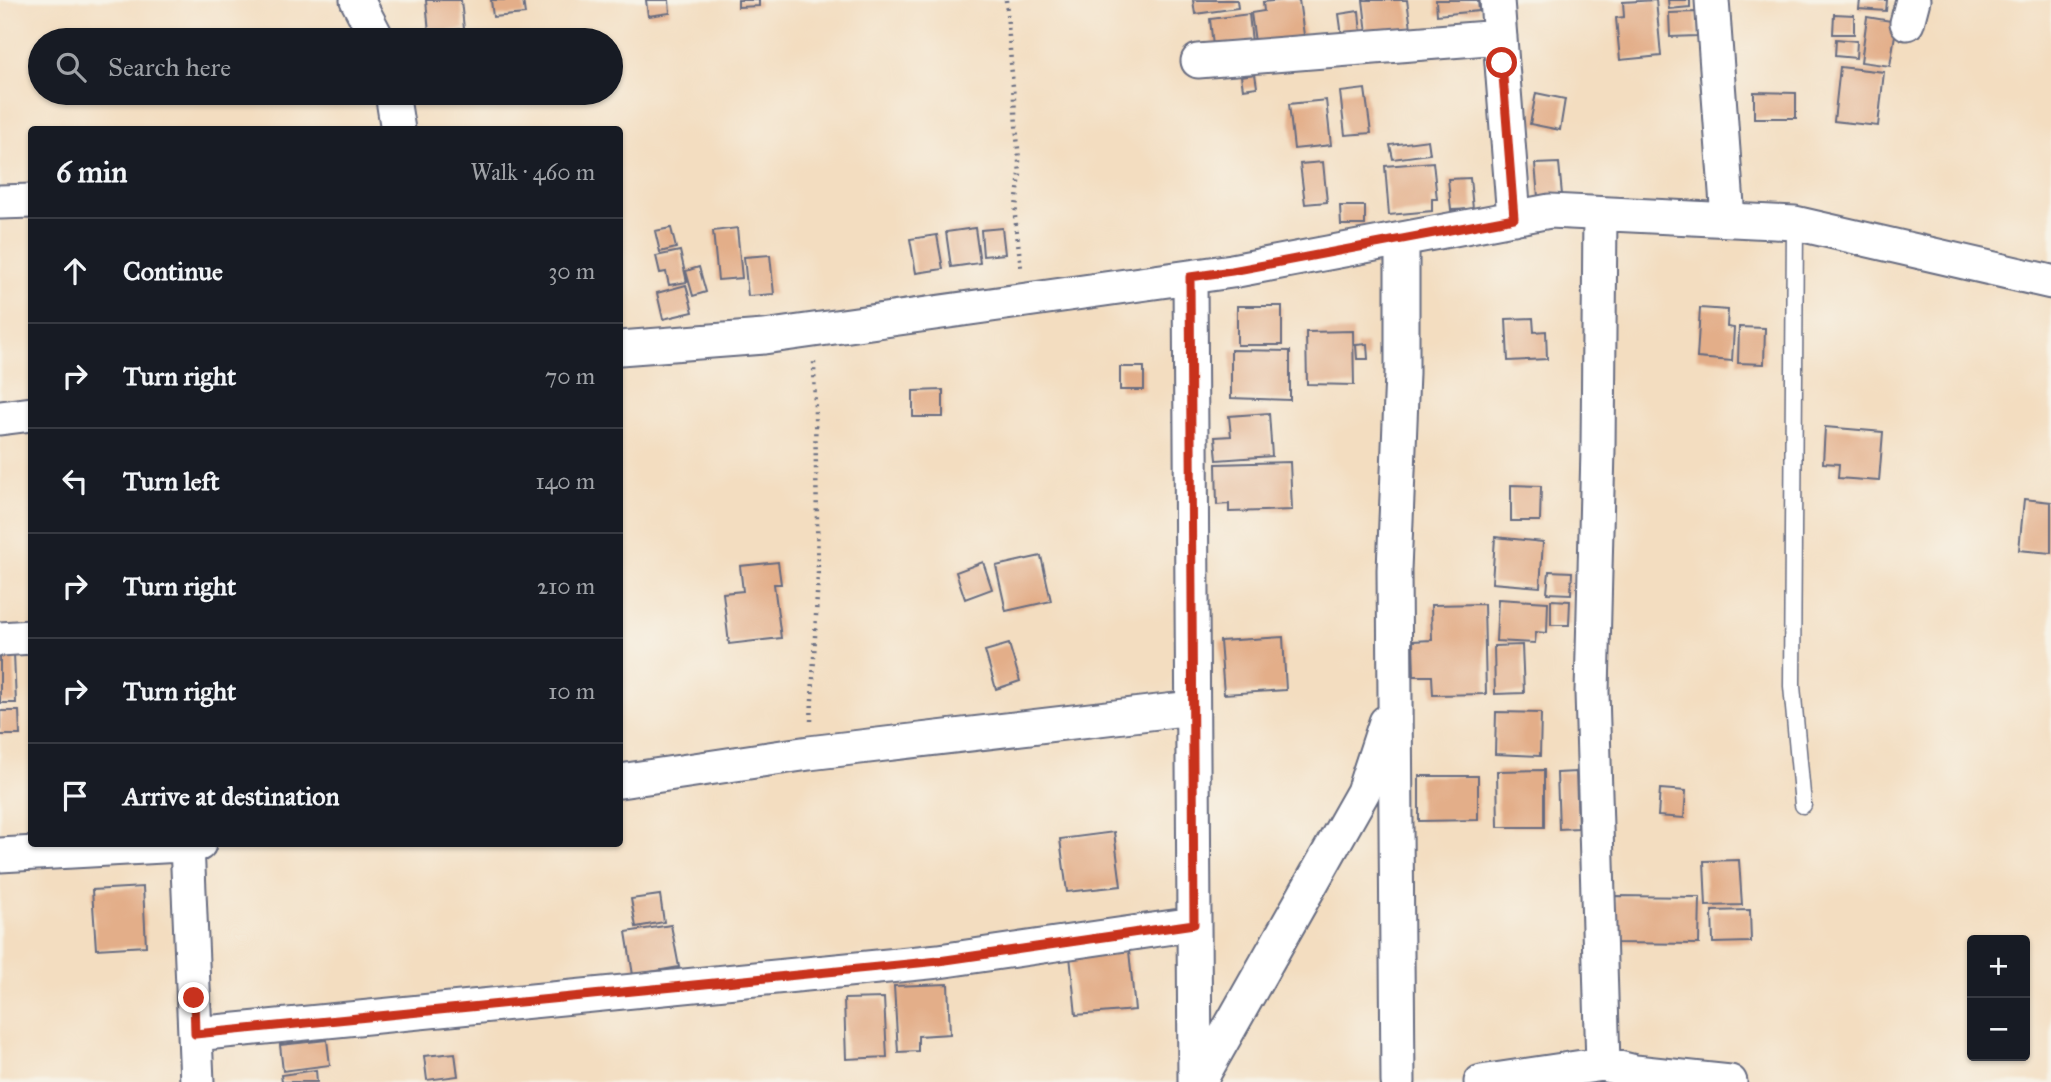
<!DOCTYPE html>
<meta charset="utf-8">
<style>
body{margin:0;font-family:"IM FELL Great Primer",serif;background:#242831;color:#f1f3f6}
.controls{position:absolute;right:21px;bottom:21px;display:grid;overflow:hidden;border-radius:7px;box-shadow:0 2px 5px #0004}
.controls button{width:63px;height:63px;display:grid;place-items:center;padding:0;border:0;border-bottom:2px solid #363941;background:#171b24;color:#f1f3f6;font:35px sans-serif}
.stop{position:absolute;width:21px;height:21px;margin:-16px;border:5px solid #c8321e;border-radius:50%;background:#fff}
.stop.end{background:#c8321e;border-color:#fff;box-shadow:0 2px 7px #0008}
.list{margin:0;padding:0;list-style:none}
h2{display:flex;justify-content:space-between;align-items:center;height:91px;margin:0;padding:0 28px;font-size:30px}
h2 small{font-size:23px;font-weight:400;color:#9ea1a6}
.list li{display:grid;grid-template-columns:46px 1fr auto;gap:21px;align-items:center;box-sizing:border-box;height:105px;padding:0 28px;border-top:2px solid #363941}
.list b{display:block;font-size:26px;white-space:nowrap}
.list em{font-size:23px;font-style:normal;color:#9ea1a6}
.icon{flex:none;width:38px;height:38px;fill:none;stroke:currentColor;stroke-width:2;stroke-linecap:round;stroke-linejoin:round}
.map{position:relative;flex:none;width:2051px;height:1082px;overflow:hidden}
.search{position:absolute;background:#171b24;box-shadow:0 2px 5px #0004;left:28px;top:28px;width:595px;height:77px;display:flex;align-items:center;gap:18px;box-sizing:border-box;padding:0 24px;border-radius:38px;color:#9ea1a6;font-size:26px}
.panel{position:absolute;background:#171b24;box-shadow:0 2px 5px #0004;left:28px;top:126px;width:595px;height:721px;border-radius:7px}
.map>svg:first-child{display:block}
.building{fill:#e3ae89}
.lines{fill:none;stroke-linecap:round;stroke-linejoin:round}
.lane-casing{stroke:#676c80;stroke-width:19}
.street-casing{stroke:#676c80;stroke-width:37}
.path{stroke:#676c80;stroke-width:4.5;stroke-dasharray:2 5;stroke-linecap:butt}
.lane{stroke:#fff;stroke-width:16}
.street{stroke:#fff;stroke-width:33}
.route{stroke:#c8321e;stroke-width:9}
</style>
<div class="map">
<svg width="2051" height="1082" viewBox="0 0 2051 1082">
<rect width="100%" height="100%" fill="#f7f3e8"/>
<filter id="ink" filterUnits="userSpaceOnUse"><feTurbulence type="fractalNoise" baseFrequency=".0143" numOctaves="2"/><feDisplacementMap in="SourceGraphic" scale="14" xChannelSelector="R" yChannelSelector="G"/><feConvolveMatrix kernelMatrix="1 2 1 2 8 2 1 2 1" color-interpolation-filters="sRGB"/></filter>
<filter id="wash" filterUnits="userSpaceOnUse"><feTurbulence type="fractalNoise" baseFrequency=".00686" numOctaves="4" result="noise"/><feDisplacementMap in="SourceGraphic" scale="28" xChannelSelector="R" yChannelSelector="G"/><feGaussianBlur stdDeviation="1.57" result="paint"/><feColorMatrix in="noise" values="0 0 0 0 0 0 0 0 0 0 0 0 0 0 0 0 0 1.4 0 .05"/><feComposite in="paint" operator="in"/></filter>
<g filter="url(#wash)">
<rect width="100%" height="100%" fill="#f3ddc0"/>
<g id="blocks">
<path class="building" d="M426 0H461L464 29 429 33Z
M491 0H523L525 14 493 17Z
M646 0H669L670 13 648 16Z
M738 0H759V6L738 7Z
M1193 0H1237L1238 8 1195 14Z
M1282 0H1299L1305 42H1255L1251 13 1264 11 1263 2Z
M1363 0H1407L1411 28 1367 33Z
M1436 0H1478L1479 11 1437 15Z
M1656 0 1661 56 1620 60 1616 18 1624 17 1623 2Z
M1668 0H1690V7L1669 9Z
M1860 0H1887L1886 11 1859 9Z
M1359 11 1361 34 1342 36 1339 14Z
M1696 12 1697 36 1670 37 1669 13Z
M1249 14 1252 42 1213 46 1210 19Z
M1834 14 1854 15V34H1833Z
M1867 17 1897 22 1890 66 1861 62Z
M1836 39 1857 41 1856 58 1835 56Z
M1840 67 1884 72 1878 126 1834 121Z
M1255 74 1257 87 1243 89 1241 76Z
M1365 89 1371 133 1345 135 1340 92Z
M1754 92 1796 93V118H1754Z
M1536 93 1565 99 1560 130 1530 124Z
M1326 100 1331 145 1294 149 1289 104Z
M1428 140 1430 154 1393 159 1390 145Z
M1323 162 1327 202 1305 204 1300 164Z
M1433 162 1437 199H1432V211L1389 215 1385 166Z
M1559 163 1562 195 1538 197 1535 164Z
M1470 178 1473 209 1451 210 1448 179Z
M1340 206H1365V225H1341Z
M671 228 676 248 660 252 655 231Z
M737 228 742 278 718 280 713 231Z
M975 228 980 263 951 267 946 232Z
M1002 228 1005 254 983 256 981 230Z
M937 235 943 269 916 273 910 239Z
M680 251 687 282 669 285 666 272 660 273 656 256Z
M770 255 774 294 748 296 744 257Z
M699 267 706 292 693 296 686 271Z
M686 285 693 312 663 319 657 293Z
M1237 306H1282V345H1237Z
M1700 308 1728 310 1727 327 1734 328 1732 361 1697 358Z
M1533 318 1534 332 1546 331 1547 359 1508 361 1506 319Z
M1739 327 1765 328 1764 364 1738 363Z
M1353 331 1354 385 1307 384 1306 332Z
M1367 344 1368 359H1357L1356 345Z
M1231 350 1290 351V400L1231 398Z
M1120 367H1144V390H1120Z
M943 390V417H913V391Z
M1269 413 1272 456 1217 460 1215 437 1231 436 1229 416Z
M1825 427 1883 432 1879 481 1838 478 1839 464 1823 463Z
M1290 462 1292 510 1229 512V504L1217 505 1216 464Z
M1511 485 1541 486 1540 521H1511Z
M2024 499 2051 502V553L2019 550Z
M1495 537 1543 542 1540 587 1492 583Z
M1041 556 1051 601 1006 611 996 566Z
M778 562 781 584H774L781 638 729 644 723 593 743 591 740 566Z
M983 562 992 589 965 599 956 572Z
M1549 571 1572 572 1571 594 1547 593Z
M1498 599 1548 602 1547 633 1536 632 1535 643 1496 641Z
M1551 600 1570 601 1569 625H1551Z
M1484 604 1486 694 1433 695 1432 676H1414L1413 641 1432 640 1431 605Z
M1283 637 1286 690 1224 694 1220 641Z
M1009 644 1020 681 996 689 985 651Z
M1522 645 1524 693 1495 694 1494 646Z
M14 653 16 703H0V654Z
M0 711H19L20 735H0Z
M1496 712 1541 713 1540 756 1495 754Z
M1544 770V827H1498L1497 771Z
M1576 772 1578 828 1559 829 1557 773Z
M1419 776H1478V820L1419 821Z
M1660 789 1686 791 1684 818 1658 816Z
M1114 832 1121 886 1067 892 1060 839Z
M1739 860 1742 905 1706 906 1704 861Z
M143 887 146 946 96 949 92 890Z
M660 895 664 922 636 927 631 899Z
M1615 896 1700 897 1699 944 1615 943Z
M1750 910 1751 942 1713 943 1712 911Z
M671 925 679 967 633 975 626 932Z
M1129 951 1135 1010 1076 1015 1070 956Z
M948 984 950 1034 918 1036V1051L898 1052 894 986Z
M884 998 887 1057 846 1059 844 999Z
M327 1040 330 1065 283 1071 280 1045Z
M455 1053 458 1076 427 1080 424 1056Z
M316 1070 317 1082H282L281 1075Z"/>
</g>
</g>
<g filter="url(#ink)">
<use href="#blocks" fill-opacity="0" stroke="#676c80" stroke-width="2"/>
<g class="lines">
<g class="lane-casing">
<path id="lane" d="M1795 223 1792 686 1803 805"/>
</g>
<g class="street-casing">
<path id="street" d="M357 0 378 40
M1497 0 1514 218
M1712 0 1728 219
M1907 23 1913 0
M1198 61 1500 37
M392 93 398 130
M0 202 32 201
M1600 214 1598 449 1592 692 1603 1064
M1190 277 1195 1082
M620 348 764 337 1232 271 1550 211 1795 223 2051 282
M0 418 32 414
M0 639 32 637
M620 781 809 753 1192 708
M187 844 197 1082
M0 855 199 844
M195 1034 939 961 1194 924
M1199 1082 1363 792 1386 722
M1398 1082 1394 570 1402 373V239
M1481 1082 1603 1064 1635 1072 1730 1082"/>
</g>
<path class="path" d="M1006 0 1020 174 1015 216 1021 268
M811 721 818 573 814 362"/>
<use href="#lane" class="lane"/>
<use href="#street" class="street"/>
</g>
</g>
<g class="lines" filter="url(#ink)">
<path class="route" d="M194 998 195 1034 939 961 1194 924 1190 277 1232 271 1514 218 1502 63"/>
</g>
</svg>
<div class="controls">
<button>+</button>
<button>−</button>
</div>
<div class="stop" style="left:1502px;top:63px"></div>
<div class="stop end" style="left:194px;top:998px"></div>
<div class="search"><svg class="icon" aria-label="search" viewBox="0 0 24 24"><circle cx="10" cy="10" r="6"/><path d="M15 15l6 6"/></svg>Search here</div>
<section class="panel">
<h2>6 min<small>Walk · 460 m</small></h2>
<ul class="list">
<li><svg class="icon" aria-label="ahead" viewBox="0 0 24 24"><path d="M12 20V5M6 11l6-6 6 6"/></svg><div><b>Continue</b></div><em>30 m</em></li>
<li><svg class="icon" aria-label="right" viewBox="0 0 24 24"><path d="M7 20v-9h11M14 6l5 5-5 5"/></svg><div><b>Turn right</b></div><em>70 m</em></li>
<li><svg class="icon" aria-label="left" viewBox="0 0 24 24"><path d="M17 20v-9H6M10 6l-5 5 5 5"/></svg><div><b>Turn left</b></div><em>140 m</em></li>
<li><svg class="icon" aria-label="right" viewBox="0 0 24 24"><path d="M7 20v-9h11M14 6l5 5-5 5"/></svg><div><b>Turn right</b></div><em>210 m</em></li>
<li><svg class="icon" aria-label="right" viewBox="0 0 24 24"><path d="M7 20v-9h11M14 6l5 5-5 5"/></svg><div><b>Turn right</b></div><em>10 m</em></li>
<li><svg class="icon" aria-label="arrive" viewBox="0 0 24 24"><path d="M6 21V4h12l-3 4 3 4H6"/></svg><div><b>Arrive at destination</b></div></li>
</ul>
</section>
</div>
